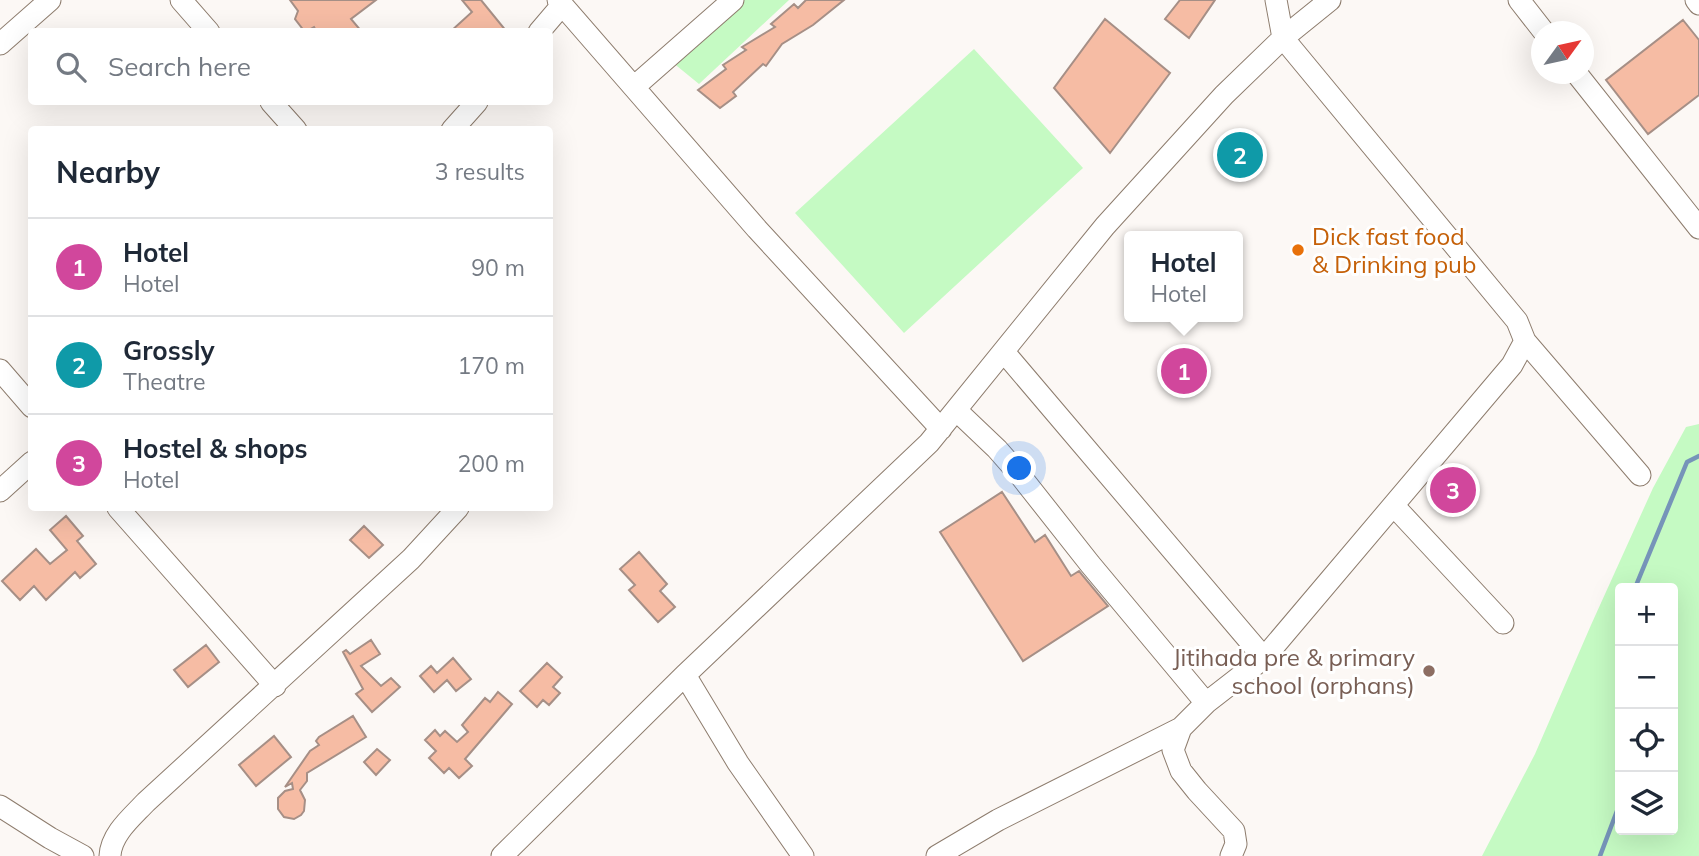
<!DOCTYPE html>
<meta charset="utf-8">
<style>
body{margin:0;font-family:Mulish,sans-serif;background:#f2f2f3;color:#1f2937}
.controls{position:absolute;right:21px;bottom:21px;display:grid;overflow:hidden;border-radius:7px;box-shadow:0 7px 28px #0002}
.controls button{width:63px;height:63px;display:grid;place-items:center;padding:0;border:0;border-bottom:2px solid #e0e1e3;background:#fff;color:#1f2937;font:35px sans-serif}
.compass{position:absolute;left:1531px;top:21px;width:63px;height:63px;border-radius:50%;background:#fff;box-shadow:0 7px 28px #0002;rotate:57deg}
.you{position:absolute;left:1020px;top:469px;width:24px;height:24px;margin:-18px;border:5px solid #fff;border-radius:50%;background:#1a73e8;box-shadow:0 0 0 10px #1a73e833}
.badge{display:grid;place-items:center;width:46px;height:46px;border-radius:50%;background:#b45309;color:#fff;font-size:23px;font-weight:700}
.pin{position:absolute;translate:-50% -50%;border:4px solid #fff;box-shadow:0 2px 7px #0006}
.popup{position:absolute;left:1124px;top:231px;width:119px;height:91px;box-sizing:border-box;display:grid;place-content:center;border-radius:7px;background:#fff;filter:drop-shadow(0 2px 5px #0005);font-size:23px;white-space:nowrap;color:#747a83}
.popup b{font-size:26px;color:#1f2937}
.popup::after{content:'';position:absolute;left:50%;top:100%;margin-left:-14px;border:14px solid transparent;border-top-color:#fff}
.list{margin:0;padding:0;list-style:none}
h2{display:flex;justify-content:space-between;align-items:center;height:91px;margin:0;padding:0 28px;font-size:30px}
h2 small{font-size:23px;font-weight:400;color:#747a83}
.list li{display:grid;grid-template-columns:46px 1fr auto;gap:21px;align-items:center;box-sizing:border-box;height:98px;padding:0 28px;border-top:2px solid #e0e1e3}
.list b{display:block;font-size:26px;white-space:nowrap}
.list p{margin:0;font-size:23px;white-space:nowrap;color:#747a83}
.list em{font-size:23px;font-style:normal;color:#747a83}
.icon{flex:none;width:38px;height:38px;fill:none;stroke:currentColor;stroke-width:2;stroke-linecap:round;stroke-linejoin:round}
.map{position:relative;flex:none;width:1699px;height:856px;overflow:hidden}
.search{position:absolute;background:#fff;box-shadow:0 7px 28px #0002;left:28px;top:28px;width:525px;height:77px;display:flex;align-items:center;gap:18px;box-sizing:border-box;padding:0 24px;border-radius:7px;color:#747a83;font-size:26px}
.panel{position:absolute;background:#fff;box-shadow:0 7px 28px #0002;left:28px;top:126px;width:525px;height:385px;border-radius:7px}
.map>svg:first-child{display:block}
.green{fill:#c5fac3;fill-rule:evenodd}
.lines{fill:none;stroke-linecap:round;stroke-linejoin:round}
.stream{stroke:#7694b9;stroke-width:4.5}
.building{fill:#f6bca4;stroke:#a68f86;stroke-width:2}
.minor-casing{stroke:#8d7c6d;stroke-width:23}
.minor{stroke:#fff;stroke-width:21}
.food-dot{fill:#e8710a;stroke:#fff;stroke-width:2.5}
.education-dot{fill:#8d6e63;stroke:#fff;stroke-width:2.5}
.labels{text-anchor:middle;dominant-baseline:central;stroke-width:6;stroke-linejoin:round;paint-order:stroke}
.food-label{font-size:24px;fill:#c56008;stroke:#fff;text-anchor:start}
.education-label{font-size:24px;fill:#785e54;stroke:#fff;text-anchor:end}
</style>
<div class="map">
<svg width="1699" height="856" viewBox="0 0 1699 856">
<rect width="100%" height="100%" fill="#fcf8f5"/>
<path class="green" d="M721 0H789L699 84 661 53Z
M974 49 1083 168 904 333 795 213Z
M1699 424V856H1482L1535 754 1591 625 1653 488 1686 427ZM1620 588H1673V830H1620Z"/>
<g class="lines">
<path class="stream" d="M1635 588 1687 462 1699 456
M1600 856 1620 803"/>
</g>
<path class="building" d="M290 0H376L351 19 362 32H317L314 27 305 32 295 19 298 11Z
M462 0H481L507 32H450L472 12Z
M806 0H844L813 25 782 44 766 66 763 64 733 92 736 96 720 108 698 90 726 69 723 65 746 50 742 47 775 27 771 24 794 4 798 8Z
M1180 0H1215L1189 38 1165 19Z
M1105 19 1170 73 1110 153 1054 88Z
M1683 20 1699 40V95L1648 134 1606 80Z
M1002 492 1035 542 1045 535 1071 576 1079 571 1108 606 1023 661 940 532Z
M66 516 83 536 77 541 96 564 80 578 75 572 46 600 34 586 20 600 2 581 36 549 50 564 67 550 50 530Z
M364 526 383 545 369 558 350 540Z
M639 552 667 584 660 591 675 607 658 622 629 590 635 585 620 569Z
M371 640 380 654 361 666 381 686 391 678 400 687 372 712 356 694 363 689 343 652 346 650 350 654Z
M206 645 219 662 188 687 174 670Z
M453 658 471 679 456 691 447 680 434 692 420 676 431 666 437 673Z
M547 663 562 677 553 687 560 693 549 705 543 700 537 707 520 691Z
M498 692 512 704 465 759 472 766 459 778 449 768 444 773 429 758 436 751 425 740 435 730 440 736 445 731 457 742 468 732 462 725 485 698 490 702Z
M353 716 366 737 307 773V781L300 790 305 800 304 811 301 815 294 819 284 817 278 809V798L285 791 293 789 292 783 285 787 310 751 319 745 316 741 319 737Z
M274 736 291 757 256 786 239 765Z
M377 749 390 760 376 775 364 762Z"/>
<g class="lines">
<g class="minor-casing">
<path id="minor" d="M181 0 209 32
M558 0 757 229 941 429
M1519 0 1544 32
M1696 0 1699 4
M539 32 562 5
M0 44 50 0
M1577 74 1699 228
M634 87 733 0
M271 102 296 130
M452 130 477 102
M1525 341 1640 475
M1004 352 1264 658
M0 370 32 407
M956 410 997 449 1019 474 1090 564 1206 703
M0 491 32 462
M1394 506 1503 623
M118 508 275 686
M685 675 738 763 803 856
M0 806 50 838 83 856
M110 856C111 834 132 817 146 802L411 559 458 508
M502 856 685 675 929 443 1105 226 1224 95 1283 38 1330 0
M937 856 998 820 1181 728
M1231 856 1236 844 1234 831 1197 791 1181 771 1173 750 1181 728 1206 703 1264 658 1512 365 1525 341 1517 321 1283 38 1276 0"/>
</g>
<use href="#minor" class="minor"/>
</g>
<circle class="food-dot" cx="1298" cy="250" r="7"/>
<circle class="education-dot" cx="1429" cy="671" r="7"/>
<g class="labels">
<g class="food-label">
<text x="1312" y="236">Dick fast food<tspan x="1312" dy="28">&amp; Drinking pub</tspan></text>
</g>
<g class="education-label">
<text x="1415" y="657">Jitihada pre &amp; primary<tspan x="1415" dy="28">school (orphans)</tspan></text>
</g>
</g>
</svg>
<div class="controls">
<button>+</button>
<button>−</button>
<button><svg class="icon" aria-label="locate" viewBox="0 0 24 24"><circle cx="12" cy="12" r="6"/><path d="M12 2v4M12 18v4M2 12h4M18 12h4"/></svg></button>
<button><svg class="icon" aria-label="layers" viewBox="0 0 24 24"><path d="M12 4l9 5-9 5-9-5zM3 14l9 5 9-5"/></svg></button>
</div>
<svg class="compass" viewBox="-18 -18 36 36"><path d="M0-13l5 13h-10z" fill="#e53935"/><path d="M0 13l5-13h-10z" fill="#747a83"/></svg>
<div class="you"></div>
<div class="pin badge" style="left:1184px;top:371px;background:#d1479c">1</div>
<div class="popup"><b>Hotel</b>Hotel</div>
<div class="pin badge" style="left:1240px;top:155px;background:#0f9aa8">2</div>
<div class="pin badge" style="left:1453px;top:490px;background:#d1479c">3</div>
<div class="search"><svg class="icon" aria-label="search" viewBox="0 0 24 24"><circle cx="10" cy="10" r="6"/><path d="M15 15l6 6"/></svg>Search here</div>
<section class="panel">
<h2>Nearby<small>3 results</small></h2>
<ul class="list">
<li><span class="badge" style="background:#d1479c">1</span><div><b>Hotel</b><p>Hotel</p></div><em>90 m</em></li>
<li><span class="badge" style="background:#0f9aa8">2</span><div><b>Grossly</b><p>Theatre</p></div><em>170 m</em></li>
<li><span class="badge" style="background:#d1479c">3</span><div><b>Hostel &amp; shops</b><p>Hotel</p></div><em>200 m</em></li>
</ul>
</section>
</div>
